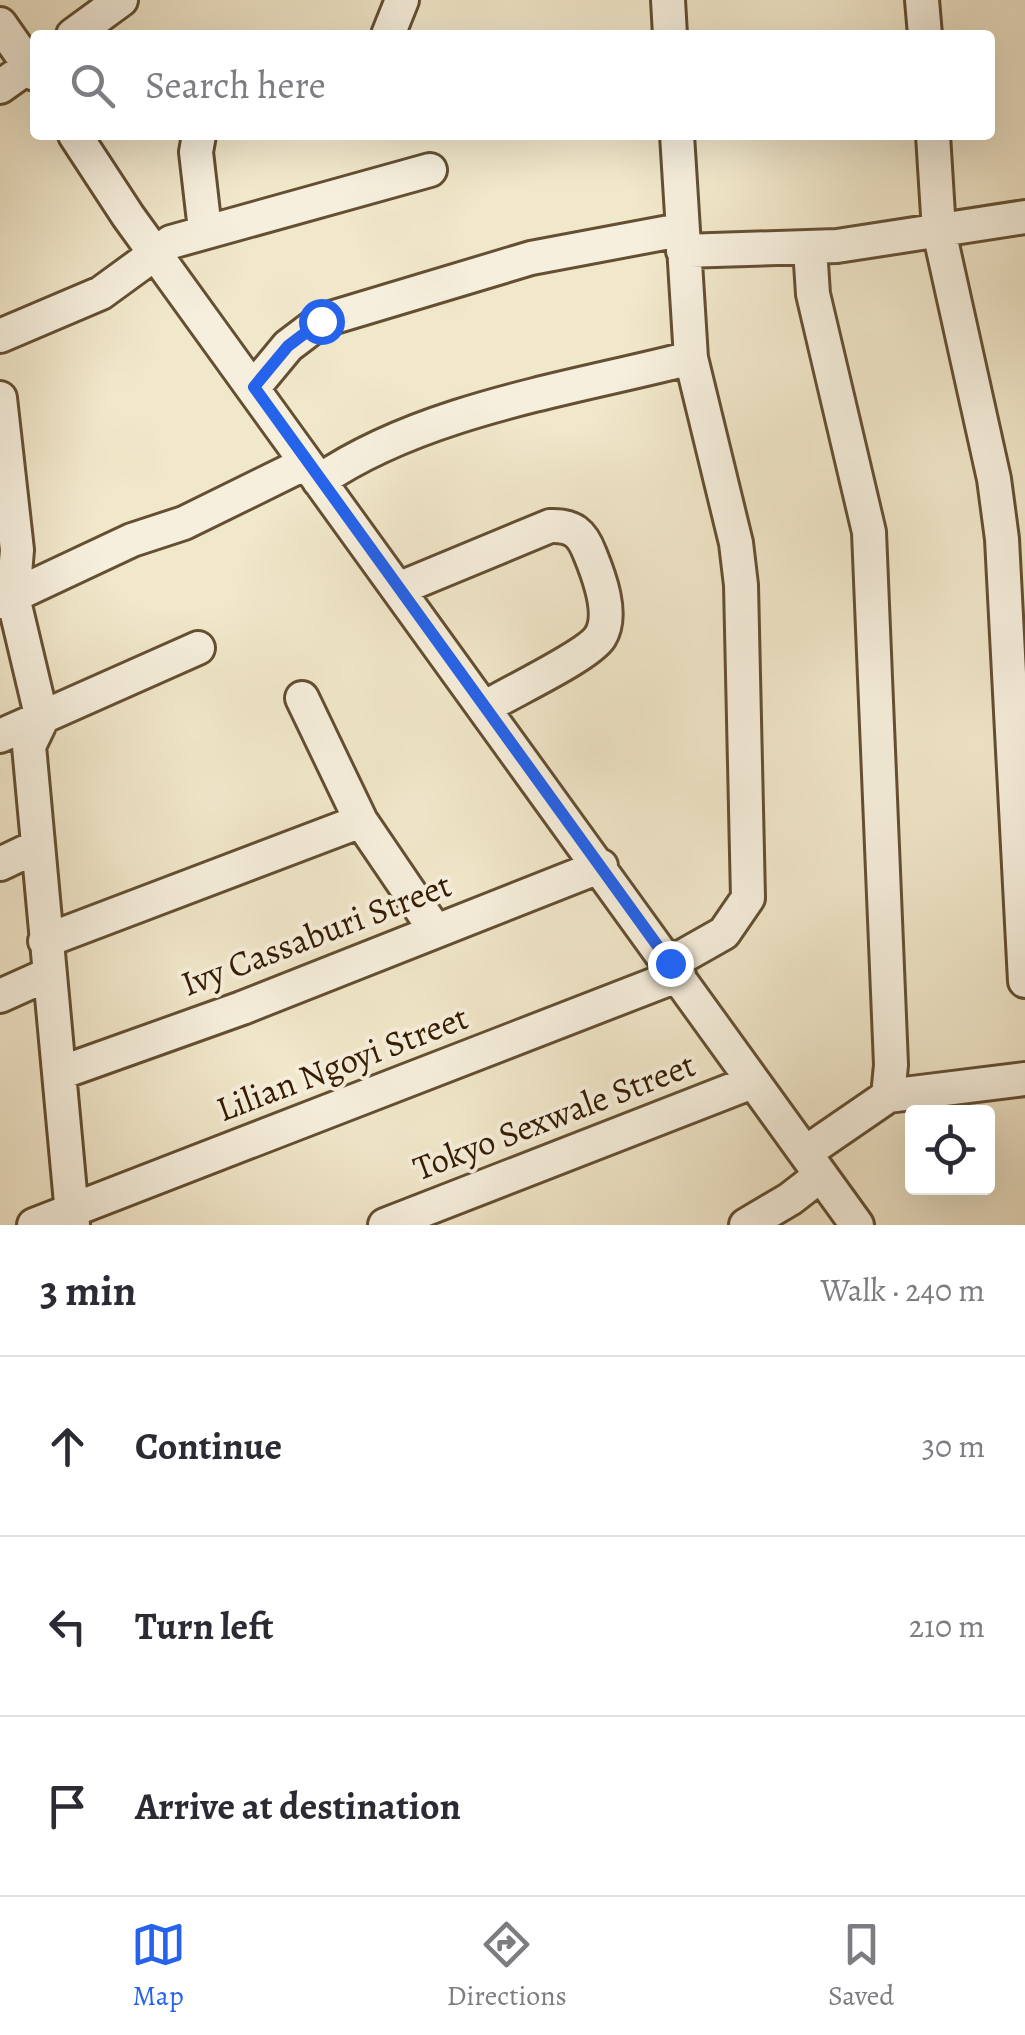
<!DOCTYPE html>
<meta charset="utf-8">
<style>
body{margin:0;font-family:Alegreya,serif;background:#f2f2f3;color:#2b2b33}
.controls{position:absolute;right:30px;bottom:30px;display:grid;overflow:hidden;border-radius:10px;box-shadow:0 10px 40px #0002}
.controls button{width:90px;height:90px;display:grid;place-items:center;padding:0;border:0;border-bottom:2px solid #e1e1e2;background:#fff;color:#2b2b33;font:50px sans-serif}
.stop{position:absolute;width:30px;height:30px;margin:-22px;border:8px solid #2563eb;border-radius:50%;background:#fff}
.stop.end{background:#2563eb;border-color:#fff;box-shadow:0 2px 10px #0008}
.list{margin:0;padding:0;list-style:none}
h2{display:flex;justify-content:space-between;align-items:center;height:130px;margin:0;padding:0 40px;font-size:42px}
h2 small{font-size:32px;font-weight:400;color:#7c7c81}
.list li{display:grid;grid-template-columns:65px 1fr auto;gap:30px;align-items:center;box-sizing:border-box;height:180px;padding:0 40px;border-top:2px solid #e1e1e2}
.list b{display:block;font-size:38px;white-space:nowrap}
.list em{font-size:32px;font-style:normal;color:#7c7c81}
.icon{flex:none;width:55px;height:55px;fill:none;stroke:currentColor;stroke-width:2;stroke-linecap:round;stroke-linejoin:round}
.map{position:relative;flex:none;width:1025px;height:1225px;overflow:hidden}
.search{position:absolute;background:#fff;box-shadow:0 10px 40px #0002;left:30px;right:30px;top:30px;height:110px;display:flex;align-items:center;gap:25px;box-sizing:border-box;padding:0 35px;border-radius:10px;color:#7c7c81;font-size:38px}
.sheet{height:670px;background:#fff}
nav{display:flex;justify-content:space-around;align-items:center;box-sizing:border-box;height:140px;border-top:2px solid #e1e1e2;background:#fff;font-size:28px;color:#7c7c81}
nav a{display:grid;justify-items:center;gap:5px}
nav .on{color:#2563eb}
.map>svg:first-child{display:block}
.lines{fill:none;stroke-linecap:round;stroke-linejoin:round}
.minor-casing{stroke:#644f32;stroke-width:38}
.minor{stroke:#f6efdd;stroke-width:32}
.route{stroke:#2563eb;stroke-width:12}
.labels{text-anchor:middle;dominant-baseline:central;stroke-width:8;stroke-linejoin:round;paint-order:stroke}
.street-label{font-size:35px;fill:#351c00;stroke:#f6efdd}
</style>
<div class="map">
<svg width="1025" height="1225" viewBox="0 0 1025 1225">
<rect width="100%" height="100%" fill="#f1e7ca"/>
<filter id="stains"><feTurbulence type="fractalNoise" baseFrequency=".002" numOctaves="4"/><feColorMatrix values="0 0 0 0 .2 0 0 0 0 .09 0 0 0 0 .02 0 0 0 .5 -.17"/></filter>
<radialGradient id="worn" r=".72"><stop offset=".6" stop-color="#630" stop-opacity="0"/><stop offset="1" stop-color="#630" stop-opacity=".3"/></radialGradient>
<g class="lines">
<g class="minor-casing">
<path id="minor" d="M668 0 670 35
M922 0 925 35
M0 24 35 74
M73 35 121 0
M388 35 402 0
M0 87 35 62
M75 135 128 216 857 1225
M199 135 196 152 205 230
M933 135 939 231 994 479 1002 539 1025 981
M810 248 813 294 869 532 891 1065 888 1096
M683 251 837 246 1025 217
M0 336 101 293 171 242 430 170
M254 387 288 346 321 321 531 258 680 230
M0 398 17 550 13 597 42 719 29 746 73 1225
M319 481C422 410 570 389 691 358
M398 589 550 526C573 525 582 533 590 554 599 576 614 615 600 637 588 656 510 692 486 707
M0 602 132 540 184 523 306 463
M302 698 361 821 435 930
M0 736 198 648
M0 864 38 846
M45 941 361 821
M671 963 724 933 748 898 741 585 736 543 691 358 677 135
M0 996 49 974
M60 1073 242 1008 601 866
M805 1153 888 1096 1025 1079
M34 1225 679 975
M385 1225 752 1082
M746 1225 790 1199 821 1175"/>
</g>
<use href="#minor" class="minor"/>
</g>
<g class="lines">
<path class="route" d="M321 321 288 346 254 387 670 963"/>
</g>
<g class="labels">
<g class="street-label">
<text transform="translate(316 934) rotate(-21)">Ivy Cassaburi Street</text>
<text transform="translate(342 1063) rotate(-21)">Lilian Ngoyi Street</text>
<text transform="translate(554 1116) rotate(-21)">Tokyo Sexwale Street</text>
</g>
</g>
<rect width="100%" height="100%" filter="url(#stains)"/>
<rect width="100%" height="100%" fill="url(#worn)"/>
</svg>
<div class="controls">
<button><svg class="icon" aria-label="locate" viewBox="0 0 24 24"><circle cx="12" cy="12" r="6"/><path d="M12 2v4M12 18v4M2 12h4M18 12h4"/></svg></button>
</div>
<div class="stop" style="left:321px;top:321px"></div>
<div class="stop end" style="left:670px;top:963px"></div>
<div class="search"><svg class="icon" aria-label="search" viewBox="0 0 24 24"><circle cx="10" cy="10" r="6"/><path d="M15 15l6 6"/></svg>Search here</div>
</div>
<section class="sheet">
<h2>3 min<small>Walk · 240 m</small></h2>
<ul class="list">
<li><svg class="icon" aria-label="ahead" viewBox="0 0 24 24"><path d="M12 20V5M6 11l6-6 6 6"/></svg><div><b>Continue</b></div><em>30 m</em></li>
<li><svg class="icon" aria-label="left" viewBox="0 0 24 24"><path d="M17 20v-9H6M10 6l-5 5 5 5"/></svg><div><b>Turn left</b></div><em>210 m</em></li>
<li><svg class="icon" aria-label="arrive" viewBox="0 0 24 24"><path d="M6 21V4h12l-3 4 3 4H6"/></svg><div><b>Arrive at destination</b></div></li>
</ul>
</section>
<nav>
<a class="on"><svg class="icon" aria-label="map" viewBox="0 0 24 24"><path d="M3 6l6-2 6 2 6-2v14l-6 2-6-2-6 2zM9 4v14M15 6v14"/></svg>Map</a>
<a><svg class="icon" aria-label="directions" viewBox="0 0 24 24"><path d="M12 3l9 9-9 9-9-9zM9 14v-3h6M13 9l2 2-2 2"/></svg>Directions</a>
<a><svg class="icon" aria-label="saved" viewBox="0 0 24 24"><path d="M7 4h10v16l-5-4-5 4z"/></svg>Saved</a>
</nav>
